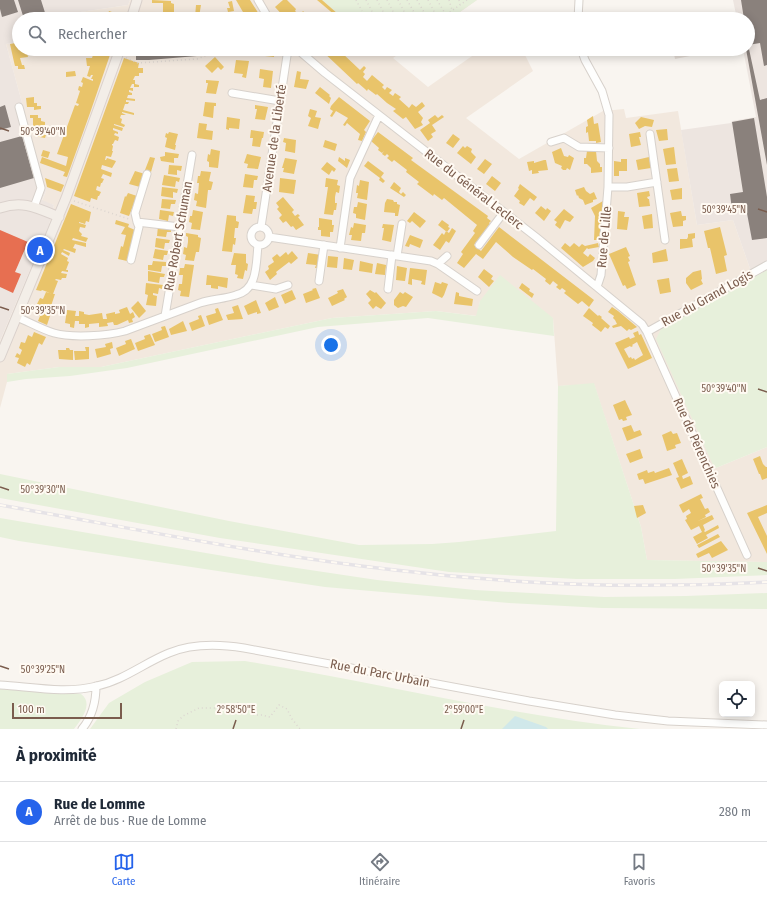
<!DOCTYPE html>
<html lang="fr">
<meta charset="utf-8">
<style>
body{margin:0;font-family:"Fira Sans Condensed",sans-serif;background:#f6f6f7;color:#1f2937}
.controls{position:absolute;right:12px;bottom:12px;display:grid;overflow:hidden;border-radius:6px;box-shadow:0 2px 10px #0003}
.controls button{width:36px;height:36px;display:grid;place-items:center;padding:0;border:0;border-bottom:1px solid #e0e1e3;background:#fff;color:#1f2937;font:20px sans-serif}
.scale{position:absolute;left:12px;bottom:10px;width:110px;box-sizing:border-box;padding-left:4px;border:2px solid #7a5c4d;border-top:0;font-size:11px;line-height:14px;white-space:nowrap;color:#7a5c4d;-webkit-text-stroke:3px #fffaf3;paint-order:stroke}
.you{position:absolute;left:331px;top:345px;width:14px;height:14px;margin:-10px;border:3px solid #fff;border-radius:50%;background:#1a73e8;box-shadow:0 0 0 6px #1a73e833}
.badge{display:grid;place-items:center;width:26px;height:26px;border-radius:50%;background:#2563eb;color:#fff;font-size:13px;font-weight:700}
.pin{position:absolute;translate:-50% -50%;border:2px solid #fff;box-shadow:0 1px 4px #0006}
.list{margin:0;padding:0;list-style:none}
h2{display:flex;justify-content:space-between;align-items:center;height:52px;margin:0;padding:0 16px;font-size:17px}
h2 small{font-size:13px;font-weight:400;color:#747a83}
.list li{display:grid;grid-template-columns:26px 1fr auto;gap:12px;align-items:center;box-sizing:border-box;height:60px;padding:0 16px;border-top:1px solid #e0e1e3}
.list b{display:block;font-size:15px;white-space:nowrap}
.list p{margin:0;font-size:13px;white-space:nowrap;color:#747a83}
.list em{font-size:13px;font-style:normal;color:#747a83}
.icon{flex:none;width:22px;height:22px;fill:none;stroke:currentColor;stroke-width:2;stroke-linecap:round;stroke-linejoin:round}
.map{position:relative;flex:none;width:767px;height:729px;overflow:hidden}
.search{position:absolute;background:#fff;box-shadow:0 2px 10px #0003;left:12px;right:12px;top:12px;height:44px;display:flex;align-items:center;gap:10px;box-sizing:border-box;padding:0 14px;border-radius:22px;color:#747a83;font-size:15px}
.sheet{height:112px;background:#fff}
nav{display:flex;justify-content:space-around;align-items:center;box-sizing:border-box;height:56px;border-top:1px solid #e0e1e3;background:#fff;font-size:11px;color:#747a83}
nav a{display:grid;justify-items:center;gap:2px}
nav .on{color:#2563eb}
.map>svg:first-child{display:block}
.residential{fill:#f2e8de}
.industrial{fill:#ede5e0}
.green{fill:#e7f0db}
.water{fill:#d0e8ea}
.homes{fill:#e9c46a;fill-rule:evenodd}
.shops{fill:#e76f51}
.industry{fill:#8a817c}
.building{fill:#e6ded7}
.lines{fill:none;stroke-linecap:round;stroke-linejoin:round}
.minor-casing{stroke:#d7d1cb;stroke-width:9}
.major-casing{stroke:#dad1cc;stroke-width:11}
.path{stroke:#dcd5d0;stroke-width:1.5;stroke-dasharray:1 3;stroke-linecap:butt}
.minor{stroke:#fefefd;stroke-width:7}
.major{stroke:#f3eee8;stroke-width:9}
.rail-casing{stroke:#e6e3e7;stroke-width:3.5}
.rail{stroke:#fffaf3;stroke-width:2;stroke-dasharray:6;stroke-linecap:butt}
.ticks{fill:none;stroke:#7a5c4d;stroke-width:1.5}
.labels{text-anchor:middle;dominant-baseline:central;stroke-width:4;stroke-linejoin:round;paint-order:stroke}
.street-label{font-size:13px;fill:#7a5c4d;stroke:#fffaf3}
.ticks-label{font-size:10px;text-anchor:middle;fill:#7a5c4d;stroke:#fffaf3;stroke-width:4;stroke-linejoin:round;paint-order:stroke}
</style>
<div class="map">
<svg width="767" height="729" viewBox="0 0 767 729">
<rect width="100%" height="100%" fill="#f9f5f0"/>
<path class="residential" d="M130 0H477L450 19H52L66 14 128 5Z
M19 42V49H406L393 58 428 87 482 49H522L533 71 466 118 519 159 603 111 624 109 626 118 678 111 697 225 733 220 753 277 662 327 716 468 767 447V562L647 560 641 527 594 384 558 386 553 318 480 301 477 316 436 311 332 318 101 367H59L7 374V382L0 408V341L49 225 54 205 42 201 46 191 6 44Z"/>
<path class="industrial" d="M0 0H130L128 5 67 14 52 19H19V42L6 44 46 191 42 200 54 205 49 225 0 341Z
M733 0H767V270L753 277 733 220 697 225 681 130 731 123 732 121 756 117 743 49H748V19H737Z"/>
<path class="green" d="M322 0H477L450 19H344Z
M767 270V447L716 468 714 467 656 339 662 327Z
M500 275 553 318 554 336 428 318 318 327 127 368 70 376 26 379 7 382V374L59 367H101L332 318 436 311 476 316 480 301Z
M594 383 641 527 647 560 767 562V575L675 579H576L449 572 220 538 0 498V474L229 521 359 545 432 544 459 542 556 531 558 386Z
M0 518 270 564 377 580 475 590 604 597 686 596 767 593V609L602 608 509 603 325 587 19 541 0 537Z
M245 661C376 682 507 715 640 729H90L109 703 145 682 192 662Z
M0 689 81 694C94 703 81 720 74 729H0Z"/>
<path class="water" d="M515 716 546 727 548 729H502Z"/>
<path class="homes" d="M152 0 171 1V3L174 4V13L176 14V18L163 17V3H152Z
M236 0H250L262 19H247Z
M283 0H287L296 9 295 11 300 15 303 11 310 18 309 19H286L275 7Z
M317 0H322L338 14 336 16Z
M232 1 234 11 228 12 227 8H230L228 2Z
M196 5H201L199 17H195Z
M109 11 124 16 123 19H106Z
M16 43 17 47H19V49H22L23 53H27L28 57 20 58 22 65H24L25 69H18V66H15L14 62 10 44Z
M95 49H112L90 113 67 177 63 176 65 172 40 163 42 157 66 166 68 157 57 154 75 105 78 106 79 104 76 103 80 91 78 90 79 86 82 87 83 83 81 82 83 77 93 81V79H91L93 75H91L90 77 87 76 90 66H87L86 58H92Z
M266 49H275L274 57 265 56Z
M320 49H339L342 51 341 52 360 70 364 66 366 68 363 72 365 74 363 77 367 81 372 75 384 85 382 87 385 90 387 87 392 90 389 93 393 96 395 93 401 97 399 99 409 108 412 104 416 107 422 102 425 106 418 112 423 118 421 122 423 125 415 129 406 117 403 119 393 111 396 109 387 103 377 94 376 95 368 89 367 91 365 89 358 83 357 84Z
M215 57 224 67 221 70 218 67 212 73 205 66Z
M124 58 139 63 138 68H143V73H139V76H135L133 80H135V84L139 85V87H134V84H132L130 88H133V91L129 90V92L132 93V95H128L127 98 135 99V101L126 100V102H129L128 104H125L123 110 134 113V115L122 112V113L126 115H121L120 118 122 119 121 123 125 125 124 127 114 124V125L123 128 122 131 113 128V130L118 132V134L115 133 114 135 119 137 118 141 115 140 113 144H112V145L113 146 112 151H113L111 157 106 156 105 160H106L107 158 116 161 115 163 112 168 102 165 101 169 112 173 111 177 103 174 101 178 104 179 102 183H101L100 187 97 186 96 190 101 192 99 196H98L97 200 91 198 90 202 74 196Z
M236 60 249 61 246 78 242 77 243 74 234 73Z
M260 69 273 71 271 88 263 87 264 79 259 78Z
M75 71 76 76 66 77V72Z
M297 71 301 72 300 79 309 80 306 89 294 87Z
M206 80 219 81 216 94 206 93 208 83H206Z
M320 87 330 95 329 96 331 98 329 104 315 93Z
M34 97V103H37V106H41V109L34 110V107H27L26 98Z
M339 97 370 121 364 130 366 132 362 141 358 140 360 134 347 123 345 126 343 125 348 118 336 111 332 117 330 116 333 111 330 109 331 106Z
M205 102 216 103V106H214L213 118 203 116Z
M255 105 268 107 265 120 255 119 257 109H255Z
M310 109 317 111 315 117 321 118 318 129 308 126 311 118 308 116Z
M30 115H38V118H41V121L45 122V125H42L41 134 46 135 45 138 34 136 35 130H33V118H30Z
M435 115 438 118 442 115 444 117 432 125 436 131 431 134 433 137 428 141 420 130 430 123 428 120Z
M593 116 594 124 598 123 601 142 596 143V141H589L588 132 586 133V127L588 126 587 120Z
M227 117 240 119 239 129 229 128V130L226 129Z
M641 117 654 120 652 127 645 126 639 129 635 123Z
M199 123 207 124 206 130 213 131 212 140 197 138Z
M667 129 668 140 659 141 656 130Z
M251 130 264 132 263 138H262L260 147 252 146 253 138H250Z
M169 132 178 134 175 145H176L175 150 165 147 167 138 165 137 166 133 168 134Z
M378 132 413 158 411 160 488 216 487 218 491 221 489 223 490 224 474 245 481 251 499 227 594 300 589 307 582 301 578 304 564 293 566 291 562 288 560 290 556 287 558 285 553 281 550 285 545 281 546 279 533 269 532 270 513 257 496 242 483 259 476 254 464 268 457 263 463 254 461 252 475 233 473 231 477 225 444 198 442 200 434 194 433 196 417 184 419 182 406 172 407 170 394 160 392 162 387 158 389 156 387 154 385 156 382 154 384 151 382 153 378 150 379 148 371 141Z
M640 132 641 137H639L641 145 631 147 629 134Z
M453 134 460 139 453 148 446 143Z
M284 138 296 140 295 153 285 151 286 143 283 142Z
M325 140 337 144 335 151 323 147Z
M463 146 465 148 467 146 472 149 471 152 476 157 471 164 457 153Z
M674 147 676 164 666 165 663 149Z
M561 148 564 156 568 157 569 155 574 158 570 170 567 168 566 170H563L561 168 562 166 555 163 552 152Z
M211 149 220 151 218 168 209 167V162L207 161 208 154 210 155Z
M43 150 50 152 48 158 41 156Z
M587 151H596L597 161 600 164V167H602V172L591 173V168L587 164H584V158H586Z
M165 152 179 154 178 158H174V163L161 161 160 157 165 156Z
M247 154 261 157 258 169 247 168 248 164 244 163Z
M150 157 155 158 151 172 145 170Z
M339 157 345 161V158L350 160 347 168 338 161Z
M649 157 651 168 638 170 636 160Z
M285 158 297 160 294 174 283 172 284 168H282Z
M485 159 492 164 484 174 477 169Z
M621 159H627V171H619V176H614V161L621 162Z
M544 160H546L548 170 538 171 539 173 532 174V170L529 171 527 162 534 161V163Z
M368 161 384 173 381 177 385 181 383 183 379 180 380 178 364 166Z
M327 162 336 169 334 172 332 170 329 175 321 169Z
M169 165 182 166 181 171 177 170V175L168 174Z
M677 168 679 181 669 182 667 169Z
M135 171 145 174 140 187 129 184Z
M201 171 211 172 209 181 213 182 211 190H208L206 208 196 206 197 201 194 200 195 193 198 194 199 183H197L198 176H200Z
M245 174 258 176 257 180H254L253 188 243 187Z
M164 175 180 178 179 182 176 181 175 187 162 185Z
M492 176 501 183 495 191 486 184Z
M45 178 64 185 61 192 47 187Z
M280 178 296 180 294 194 279 192Z
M326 178 338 180 337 185 340 186 339 193 336 192 335 197V203H337L336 210H334L333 215 324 214 328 187H325Z
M360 180 369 182 367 200 357 198 358 193H356L357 185 359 186Z
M394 182 401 188 399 192 401 194 403 192 406 195 404 197 390 188Z
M520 184 537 197 534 201 530 198 524 206 519 203 520 201 514 196 519 189 518 188Z
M162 187 178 189 177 193 173 192V198L161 196Z
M584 187 586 191 590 194 594 192 597 199 593 200V202L585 205 583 200 579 198 578 195 577 196 575 190Z
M682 188V199L672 200 670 190Z
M649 191 650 196 647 197 648 199H649L650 206 639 207 637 193Z
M128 193 137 196 129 216 120 213 125 196 126 197Z
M246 195 255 196 254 202H257L256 209H253L252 214 243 213Z
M283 197 294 210 292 212 295 216 298 214 300 216 298 217 304 225 296 230 293 226 291 227 286 221 283 223 279 218 282 215 277 209 279 207 276 203Z
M162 199 176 200 175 204H171L170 209 161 208Z
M387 199 393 200 394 202H397V204L400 205 398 216H395V213L384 212 385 203Z
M603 201 599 240H594L595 216 591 208Z
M358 202 367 204 365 220 356 218V214L353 213 354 207H357Z
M71 204 91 212 89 222 86 221 85 224 79 222V223L86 225 85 228 80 227 79 231 82 234 81 236 88 238 86 242 73 238 72 240 86 243V247L75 244 73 248 76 249 75 253 64 249 63 250 70 253 69 256 62 252 61 254 68 258 67 261 69 262 66 270H68V272L62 271 61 273 67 274 66 278H62L61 280 56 279 55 280 58 281 53 294 42 290 41 291 36 290Z
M541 206 546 210 547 208 551 211 544 221 535 213Z
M564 209 574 217 570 222 565 220 560 229 555 225 557 222 554 220Z
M160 210 174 212 173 216 169 215 168 221 159 219Z
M193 210 203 212 200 230 191 229 192 223 189 222 190 216H192Z
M618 211 625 212 624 217H629L627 230 617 229Z
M681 211 682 216H686V220L683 221V226L673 227 670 213Z
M414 212 426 221 420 228 412 221 410 223 407 221Z
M652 214 653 228 644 229 642 216Z
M227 215 236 216V221L239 222 238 228H235L234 238H236L235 245 233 244 232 252 222 251Z
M319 218 332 220V225H334L333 232H330V237L321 236V230H318V227H319Z
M116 220 129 224 128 227 135 230 127 261 118 259 121 246 123 247 126 235 121 234 125 227 115 224Z
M442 220 449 225 448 227 450 228 447 232 438 225Z
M354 223 366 225 365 233H362L361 241 351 240 352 235H349L351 227 353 228Z
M383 224 394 225 391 242 382 240 384 228H382Z
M158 226 171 228V232H167L166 237 157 236Z
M720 227 727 255 724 256 727 271 716 274 710 248H708L704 231Z
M452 228 456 231 449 243 446 241 440 250 433 245 442 233 444 235 446 231 449 233Z
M186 233 198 235V237L201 238 199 252H196L194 261 185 260 186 255 183 254 184 247 187 248 188 242V237L186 236Z
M695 233V238L692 239 693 247 680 249V239H687L688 237V234Z
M410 235 423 240 420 248 410 244 409 247 405 246Z
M156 238 170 240 169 243H165L164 249 155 247Z
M565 243 570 247 574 243 579 247 582 244 585 246 598 243 599 247 588 249 587 248 583 253 588 257 590 254 595 258 593 261 583 267 561 248Z
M626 247 630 256 628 257 630 261 628 262 636 285 627 289 625 285 623 286 609 254Z
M155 249 168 251 167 255H164L163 260 153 258Z
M666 249 668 261 653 263 652 253Z
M292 251 298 258 291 264 289 262 276 272 277 274 270 280 265 272 269 269 268 266 274 262 272 258 277 254 280 257 286 252 288 255Z
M234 253 246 254V263L248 264 247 271 245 270 243 279 237 278 238 275 235 274 236 265H231Z
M308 253 321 255 319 268H315L316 265 306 264Z
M328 256 338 257 337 268 327 267Z
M344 258 354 260 352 270 343 269Z
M153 261 166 262V266H162L161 272 148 270V265H152Z
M360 261 373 264 372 273 359 271Z
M377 263 386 265 385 275 375 274Z
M185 264 194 265 189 297 180 296 181 291 178 290 179 284H182L183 275H179L180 268H184Z
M397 266 407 268 405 281H404L396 280Z
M410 268 427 270 425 285 421 284 422 281 412 279V285L408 284Z
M484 269 493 276 491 279 494 281 489 287 478 277Z
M701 270 702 279 701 280 703 284 691 290 686 283V278L693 272Z
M148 271 165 274 164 277H160L159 283 148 281Z
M207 275 228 278 227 288 218 286V289L211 288V285H206Z
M669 278 671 292 660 294 657 280Z
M435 282 441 284 442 282 448 284 444 295 442 298 432 293Z
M146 283 163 285 162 289 159 288 158 294 153 293V295L157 296 156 306 146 305 148 295 145 294Z
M522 283 530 289 529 291 534 294 532 298 519 288Z
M316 288 320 298 306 303 303 294 313 290 312 289Z
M343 289 347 297 344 299 345 300 332 306 328 298 338 293 337 291Z
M292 290 296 299 285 304 281 295Z
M370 290 375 293 376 292 386 303 381 309 376 306 373 309 368 303 371 300 366 294Z
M46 292 55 294 51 306 53 307 47 325 38 321 40 316 37 314 41 306 37 304 40 298 43 299Z
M400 292 403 294 405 292 413 297 406 307 403 306 398 308 394 305V300Z
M456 292 459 293V296L473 299 472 306 454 304Z
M275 297 279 307 269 311 265 303Z
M256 300 261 313 257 314V312L248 315 244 306Z
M138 301 146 311 139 318 131 308Z
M238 305 243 319 228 320 226 315 234 313 232 307Z
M127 307 130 314 133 312 135 317 132 319 133 322 129 323 128 320 117 325H114L113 322 107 323 108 326 99 327V323L89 324V327L85 328V324H79V321H75L74 328 70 327V324L65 323 67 310 76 311 75 316H79V311L84 312V314L89 315 102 313 103 319H107L106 314 115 312V314L120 313 119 310Z
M612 307 618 311 637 327 631 330 629 329 627 331 621 326 613 328 612 326 617 324 615 320 613 318 614 316 608 312Z
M218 308 223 320 209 325 206 316 216 313 215 309Z
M589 308 598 316 599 315 602 317 601 318 610 326 608 329 605 327 601 332 592 325 593 323 583 316Z
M201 315 205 326 192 331 189 323 199 319 198 316Z
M183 321 187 331 171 335 169 329Z
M165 326 169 337 155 342 152 334 162 330 161 327Z
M638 331 639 335 641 334 652 358 628 369 615 343 629 337 630 339 635 337 633 333ZM637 342 643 355 635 360 634 358 632 359 631 357 629 358 624 349 630 346 631 347 633 346 632 345Z
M34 332 46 337 42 345 39 343 30 365 27 363 25 367 17 363 19 358 15 357 17 353 20 355 22 350 19 348 21 342 25 343 28 335 32 337Z
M150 334 155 345 138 351 135 343 145 339 144 336Z
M131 339 135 349 119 356 116 348 126 344 125 341Z
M112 342 113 348 110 349 111 354 97 358 95 349 106 347 105 344Z
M85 347H89V359L75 360 74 351H86Z
M66 348H69L70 350H73V360L59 359 58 350H66Z
M625 400 632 415 626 417 627 420 623 421 622 419 619 420 613 405Z
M631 425 634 432 640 430 642 435 627 441 622 428Z
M671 431 673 434 677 433 681 443 675 445 676 448 667 451 662 435Z
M640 449 643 458 630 463 626 454Z
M760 456 763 464 766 467H767V478L762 480 760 474H759L753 459Z
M682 459 688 473 682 476 683 479 690 476 693 484 681 489 676 478 679 477 673 463Z
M669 468 672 475 645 484 643 479 639 480 637 474 647 470 648 473 654 471 655 473Z
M701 494 703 498 700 499 705 509 708 508 710 512 705 515 706 517 698 521 712 515 714 519 703 525 705 530 704 531 705 532 718 525 719 528 706 535 708 538 697 544 693 537 702 532 699 526 691 530 685 520 687 519 686 516 691 513 689 509 683 513 679 505Z
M643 505 646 513 637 518 634 506Z
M767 505V513L758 517 767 536V554L747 513Z
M718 534 720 537 699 548 697 545Z
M721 541 728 550 712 558 709 553 698 558 696 554Z"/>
<path class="shops" d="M0 230 28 242 15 272 21 274 13 293 0 287Z"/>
<path class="industry" d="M0 0H14L18 12 2 17 0 9Z
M18 0H41L47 19H24Z
M741 0H767V65L764 66 760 43 748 45V19H744Z
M746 49H749L760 100 767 98V165Z
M197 50V56L149 60H136V55Z
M5 105 11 127 0 130V107Z
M754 118 767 197V238L752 240 746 208 732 210 730 194 743 192 732 122Z
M22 136 34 178 0 188V142Z"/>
<path class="building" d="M673 49H688L690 56 675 59Z"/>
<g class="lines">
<g class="minor-casing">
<path id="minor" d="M258 0 269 19
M578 19 579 0
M297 49 325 73 536 237 642 324 647 332 747 555
M581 49 585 60 602 91 609 115 608 187 601 275 597 287
M232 93 280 101
M19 107 41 188 34 207
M650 134 665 240
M551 142 564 138 579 147 609 148
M147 174 135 213 137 222 180 227
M608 187H627L657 182
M251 236a9 9 0 1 1 18 0a9 9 0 1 1-18 0Z
M261 227 288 49
M269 237 431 261 438 264 477 291
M479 245 504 212
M340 248 350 178 379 115
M397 256 402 224
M131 260 139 227 137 222
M438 264 447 256
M319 281 324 245
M251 285 276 289 288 285
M388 289 392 255
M165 316 192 155
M17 317C29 322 41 329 54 333 71 338 107 336 125 331L200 303C212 299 224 299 236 295 258 290 256 263 258 245
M647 332 767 265
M0 685C32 687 66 694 97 686 124 680 144 663 169 653 193 643 219 644 244 648L529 701 615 715 668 721 767 725
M82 729C92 717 96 702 96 686"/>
</g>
<g class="major-casing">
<path id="major" d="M131 19 137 0
M0 208C23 200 37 208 59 217
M0 357 66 198 120 49"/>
</g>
<path class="path" d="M356 0 362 11
M366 0 376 19
M377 0 387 19
M387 0 397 19
M398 0 408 19
M407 0 418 19
M417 0 428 19
M428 0 438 19
M437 0 446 15
M449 0 452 10
M459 0 460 5
M377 19 385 14
M440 19 467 0
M392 49 393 51 396 49
M126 58 138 63 182 60 197 59 224 49
M74 201 129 219
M176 729 178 721 183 716 199 708H217L238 703 251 711 254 715H262L270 717 279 705 287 709 292 719 300 729"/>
<use href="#minor" class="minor"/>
<use href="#major" class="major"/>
<g class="rail-casing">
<path id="rail" d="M0 505C131 528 262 555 395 570 518 585 643 589 767 582"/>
</g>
<use href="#rail" class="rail"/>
</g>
<path class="ticks" d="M0 128 9 131M758 209 767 212M0 307 9 310M758 389 767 392M0 487 9 490M758 568 767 571M0 666 9 669M233 729 236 720M461 729 464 720"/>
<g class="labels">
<g class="street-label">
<text transform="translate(274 138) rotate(-82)">Avenue de la Liberté</text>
<text transform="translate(474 189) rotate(38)">Rue du Général Leclerc</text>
<text transform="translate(178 236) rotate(-80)">Rue Robert Schuman</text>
<text transform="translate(604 237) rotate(-85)">Rue de Lille</text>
<text transform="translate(707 298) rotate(-29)">Rue du Grand Logis</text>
<text transform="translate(697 443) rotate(66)">Rue de Pérenchies</text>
<text transform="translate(380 673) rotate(11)">Rue du Parc Urbain</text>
</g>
</g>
<g class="ticks-label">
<text x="43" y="135">50°39'40"N</text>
<text x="724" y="213">50°39'45"N</text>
<text x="43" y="314">50°39'35"N</text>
<text x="724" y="392">50°39'40"N</text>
<text x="43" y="493">50°39'30"N</text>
<text x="724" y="572">50°39'35"N</text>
<text x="43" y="673">50°39'25"N</text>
<text x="236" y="713">2°58'50"E</text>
<text x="464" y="713">2°59'00"E</text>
</g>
</svg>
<div class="controls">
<button><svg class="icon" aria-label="locate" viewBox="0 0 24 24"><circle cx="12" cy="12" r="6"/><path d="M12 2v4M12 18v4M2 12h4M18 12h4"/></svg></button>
</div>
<div class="scale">100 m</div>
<div class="you"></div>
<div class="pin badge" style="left:40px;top:250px">A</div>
<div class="search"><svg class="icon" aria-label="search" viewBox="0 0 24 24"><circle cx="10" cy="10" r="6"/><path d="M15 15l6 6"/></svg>Rechercher</div>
</div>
<section class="sheet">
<h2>À proximité<small></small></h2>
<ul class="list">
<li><span class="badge">A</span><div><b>Rue de Lomme</b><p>Arrêt de bus · Rue de Lomme</p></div><em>280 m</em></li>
</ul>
</section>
<nav>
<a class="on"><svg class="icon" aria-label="map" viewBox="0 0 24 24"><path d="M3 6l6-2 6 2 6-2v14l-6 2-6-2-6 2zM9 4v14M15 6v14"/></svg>Carte</a>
<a><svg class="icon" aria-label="directions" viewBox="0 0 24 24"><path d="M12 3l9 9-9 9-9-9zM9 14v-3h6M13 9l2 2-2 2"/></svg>Itinéraire</a>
<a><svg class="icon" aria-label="saved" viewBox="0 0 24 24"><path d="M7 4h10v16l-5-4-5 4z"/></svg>Favoris</a>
</nav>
